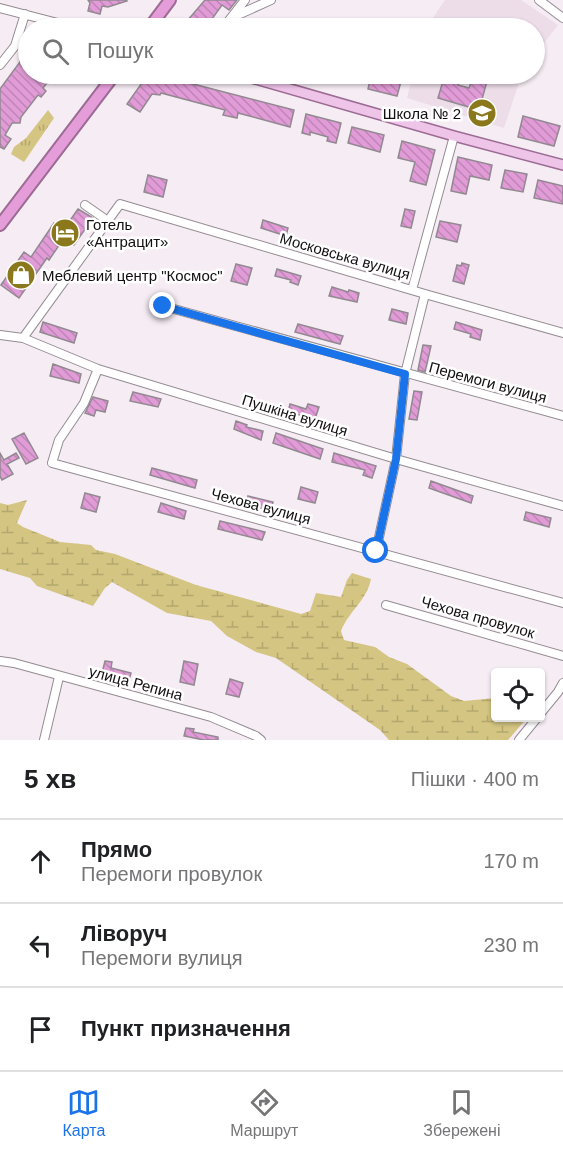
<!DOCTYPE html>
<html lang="uk">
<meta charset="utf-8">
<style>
body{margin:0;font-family:Helvetica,sans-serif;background:#f2f2f2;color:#202124}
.controls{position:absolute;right:18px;bottom:18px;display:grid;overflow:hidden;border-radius:6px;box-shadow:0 2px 4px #0004}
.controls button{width:54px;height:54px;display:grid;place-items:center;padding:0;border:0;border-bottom:2px solid #e0e0e0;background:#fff;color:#202124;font:30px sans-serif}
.stop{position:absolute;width:18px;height:18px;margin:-14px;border:4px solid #1a73e8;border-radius:50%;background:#fff}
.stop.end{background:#1a73e8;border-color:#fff;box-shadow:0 2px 6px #0008}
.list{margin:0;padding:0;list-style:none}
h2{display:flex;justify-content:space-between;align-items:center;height:78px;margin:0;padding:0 24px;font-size:26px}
h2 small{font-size:20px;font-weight:400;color:#757577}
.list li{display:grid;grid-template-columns:39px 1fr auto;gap:18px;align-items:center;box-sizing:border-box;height:84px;padding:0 24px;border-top:2px solid #e0e0e0}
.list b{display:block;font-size:22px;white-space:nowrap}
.list p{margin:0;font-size:20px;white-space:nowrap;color:#757577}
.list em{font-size:20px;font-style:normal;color:#757577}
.icon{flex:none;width:33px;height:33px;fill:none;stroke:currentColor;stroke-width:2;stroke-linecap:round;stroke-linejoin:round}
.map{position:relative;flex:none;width:563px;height:740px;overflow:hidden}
.search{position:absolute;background:#fff;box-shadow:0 2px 4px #0004;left:18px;right:18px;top:18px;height:66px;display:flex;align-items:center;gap:15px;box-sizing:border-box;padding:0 21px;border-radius:33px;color:#757577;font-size:22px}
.sheet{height:330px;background:#fff}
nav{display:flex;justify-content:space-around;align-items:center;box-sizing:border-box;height:84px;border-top:2px solid #e0e0e0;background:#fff;font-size:16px;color:#757577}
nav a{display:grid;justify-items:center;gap:3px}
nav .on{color:#1a73e8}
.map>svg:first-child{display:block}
.built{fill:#ecdde9}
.grass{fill:url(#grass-tufts)}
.wetland{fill:url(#wetland-marsh)}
.building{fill:url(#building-back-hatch);stroke:#918990;stroke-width:1.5}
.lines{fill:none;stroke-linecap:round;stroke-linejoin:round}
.minor-casing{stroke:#948c92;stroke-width:10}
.major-casing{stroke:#9b6b94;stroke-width:12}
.highway-casing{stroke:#9b6b94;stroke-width:14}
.minor{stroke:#fff;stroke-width:8}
.major{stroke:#efc4e9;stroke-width:9}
.highway{stroke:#e59dda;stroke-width:10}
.route{stroke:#1a73e8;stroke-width:8}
.labels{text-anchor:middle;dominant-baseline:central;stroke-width:5;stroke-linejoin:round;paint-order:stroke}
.poi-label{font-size:15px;fill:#120f11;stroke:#fff;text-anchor:start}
.street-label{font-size:15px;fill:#120f11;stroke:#fff}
</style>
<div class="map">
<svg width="563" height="740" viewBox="0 0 563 740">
<defs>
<pattern id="grass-tufts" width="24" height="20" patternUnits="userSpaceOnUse" patternTransform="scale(1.5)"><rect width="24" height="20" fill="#d4c582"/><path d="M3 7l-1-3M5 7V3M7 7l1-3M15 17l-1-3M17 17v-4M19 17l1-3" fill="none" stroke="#b5a86f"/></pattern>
<pattern id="wetland-marsh" width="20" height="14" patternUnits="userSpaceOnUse" patternTransform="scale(1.5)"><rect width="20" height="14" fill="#d4c582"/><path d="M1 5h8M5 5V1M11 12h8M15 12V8" fill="none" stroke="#b5a86f"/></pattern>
<pattern id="building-back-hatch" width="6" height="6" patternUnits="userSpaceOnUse" patternTransform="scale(1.5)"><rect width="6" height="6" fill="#e19cd7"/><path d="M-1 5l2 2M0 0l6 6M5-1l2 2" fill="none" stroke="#c085b8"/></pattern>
</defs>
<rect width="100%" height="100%" fill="#f6ecf4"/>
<path class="built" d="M445 0H521L558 25 535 55 534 28H426Z
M413 74H522L504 128 407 98Z"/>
<path class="grass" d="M48 110 54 118 24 162 11 154 14 147 26 138Z"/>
<path class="wetland" d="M27 500 17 523 23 527 60 542 91 545 96 550 115 554 196 585 301 614 310 611 316 593 341 597 347 580 352 573 371 579C367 600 349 611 341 631L344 640 375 647 389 657 407 664 451 696 464 701 495 698 496 718H527L508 740H389L380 730 276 658 256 652 227 636 211 621 167 613 112 582 105 588 93 606 37 586 30 578 0 569V503L8 505Z"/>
<path class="building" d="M88 0H126L127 1 108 7 102 6 100 14 88 11 90 3Z
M205 0H237L229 10 222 5 209 23 216 28H181Z
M28 51V74H54L43 88 46 91 41 97 38 95 21 117 20 123H12L5 135 11 139 4 149 0 147V89Z
M390 74H403L397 96 368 89 371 76 389 80Z
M445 74H462L458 85 469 88 474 74H489L479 110 438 98Z
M149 76 197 85 294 110 290 127 238 113 237 118 223 115 225 110 161 93 160 95 152 94 140 112 127 104 144 80Z
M306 114 341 123 336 143 327 141 328 137 310 132V135L302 133Z
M523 116 560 126 554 146 518 137Z
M352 127 384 135 380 152 348 143Z
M402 141 435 150 426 185 410 181 415 162 398 158Z
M458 157 492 165 489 180 470 176 466 194 451 191Z
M505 170 527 174 523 192 501 188Z
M148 175 167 180 163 197 144 192Z
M538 180 563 186V204L534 198Z
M78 209 93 218 74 245 64 238 49 260 47 258 19 298 1 285 24 252 31 257 54 223 64 229Z
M405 209 415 211 411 228 401 226Z
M263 220 288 228 286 236 261 228Z
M440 221 461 225 457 242 436 237Z
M462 263 469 265 464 284 453 281 457 265 461 266Z
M236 264 252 268 247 285 231 281Z
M277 269 301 276 298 285 290 282 291 280 275 276Z
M332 287 348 292 349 290 359 293 357 302 329 296Z
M392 309 408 313 406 324 389 320Z
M43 322 77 333 74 343 40 332Z
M456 322 482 330 480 340 470 337 471 334 454 329Z
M298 324 343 336 340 344 295 332Z
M423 345 431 346 425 372 418 370Z
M53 364 81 374 79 383 50 376Z
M414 391 422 392 417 420 409 419Z
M133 392 161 399 158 407 130 401Z
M93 397 108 401 105 412 96 410 94 416 85 413Z
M290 404 306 409 308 404 319 407 315 419 288 412Z
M236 421 247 425 246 427 263 431 261 440 234 429Z
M24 433 38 458 26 464 12 439Z
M276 433 323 449 320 459 273 443Z
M0 453 4 460 16 453 19 458 7 464 13 474 2 480 0 476Z
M334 453 376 466 372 478 363 475 365 470 332 462Z
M152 468 197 480 195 488 150 475Z
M431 481 473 496 471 503 429 488Z
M301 487 318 492 315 503 298 499Z
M85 493 100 497 96 512 81 508Z
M248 496 273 502 271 511 246 504Z
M161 503 186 511 184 519 158 512Z
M526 512 551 518 549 527 524 520Z
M220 521 265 532 262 540 218 529Z
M105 661 112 662 111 668 131 673 129 680 102 673Z
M184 661 198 664 194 685 180 682Z
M230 679 243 683 239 697 226 694Z
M186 728 194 729 193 732 218 737V740H204L184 736Z"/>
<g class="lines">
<g class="minor-casing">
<path id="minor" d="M539 0 563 18
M0 8 77 28
M231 18 271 0
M223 28 245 0
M0 65 15 46 25 14
M85 205 108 221
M412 290 454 136
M163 306 563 416
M0 335 23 338 120 204 425 294 563 333
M23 338 98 369 396 459 563 506
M98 369 84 403 59 440 52 463 563 603
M376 551 396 459 405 374 425 294
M386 605 563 656
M0 661 14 663 211 717 256 736 261 740
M540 714 558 692 563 683
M44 740 59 677
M519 740 537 718"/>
</g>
<g class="major-casing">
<path id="major" d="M238 74 454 136 563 165"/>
</g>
<g class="highway-casing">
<path id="highway" d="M149 28 170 0
M0 225 115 74"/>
</g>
<use href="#minor" class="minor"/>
<use href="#major" class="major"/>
<use href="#highway" class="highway"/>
</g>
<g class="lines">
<path class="route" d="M163 306 405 374 396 459 376 551"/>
</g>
<defs>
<g id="school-disc" transform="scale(1.5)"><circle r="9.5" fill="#8b781d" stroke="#fff"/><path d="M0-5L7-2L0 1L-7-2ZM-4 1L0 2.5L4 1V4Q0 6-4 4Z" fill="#fff"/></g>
<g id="hotel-disc" transform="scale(1.5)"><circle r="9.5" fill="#8b781d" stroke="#fff"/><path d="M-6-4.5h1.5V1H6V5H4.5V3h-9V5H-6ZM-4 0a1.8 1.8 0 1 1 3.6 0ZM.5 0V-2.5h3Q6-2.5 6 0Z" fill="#fff"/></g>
<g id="shop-disc" transform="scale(1.5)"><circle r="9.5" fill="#8b781d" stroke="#fff"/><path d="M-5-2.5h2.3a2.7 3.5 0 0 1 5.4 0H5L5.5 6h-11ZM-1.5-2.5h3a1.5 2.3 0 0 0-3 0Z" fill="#fff"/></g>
</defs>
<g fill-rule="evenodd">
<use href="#school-disc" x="482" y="113"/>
<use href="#hotel-disc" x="65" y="233"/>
<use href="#shop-disc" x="21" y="275"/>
</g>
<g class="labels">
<g class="poi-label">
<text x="461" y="113" text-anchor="end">Школа № 2</text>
<text x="86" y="224">Готель<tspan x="86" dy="17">«Антрацит»</tspan></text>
<text x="42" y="275">Меблевий центр "Космос"</text>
</g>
<g class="street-label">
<text transform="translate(345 256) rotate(16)">Московська вулиця</text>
<text transform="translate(488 382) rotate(15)">Перемоги вулиця</text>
<text transform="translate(295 415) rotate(17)">Пушкіна вулиця</text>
<text transform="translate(261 506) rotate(15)">Чехова вулиця</text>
<text transform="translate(478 617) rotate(16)">Чехова провулок</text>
<text transform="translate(136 683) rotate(15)">улица Репина</text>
</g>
</g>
</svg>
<div class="controls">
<button><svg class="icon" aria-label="locate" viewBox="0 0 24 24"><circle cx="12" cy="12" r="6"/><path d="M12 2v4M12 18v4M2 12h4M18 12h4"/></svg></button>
</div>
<div class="stop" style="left:376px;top:551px"></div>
<div class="stop end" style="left:163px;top:306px"></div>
<div class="search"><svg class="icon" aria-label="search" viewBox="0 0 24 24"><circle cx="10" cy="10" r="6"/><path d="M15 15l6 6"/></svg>Пошук</div>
</div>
<section class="sheet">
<h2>5 хв<small>Пішки · 400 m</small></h2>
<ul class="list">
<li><svg class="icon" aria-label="ahead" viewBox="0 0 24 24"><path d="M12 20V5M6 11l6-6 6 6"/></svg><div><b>Прямо</b><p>Перемоги провулок</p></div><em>170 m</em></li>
<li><svg class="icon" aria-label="left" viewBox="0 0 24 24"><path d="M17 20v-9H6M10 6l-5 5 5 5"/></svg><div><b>Ліворуч</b><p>Перемоги вулиця</p></div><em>230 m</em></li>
<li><svg class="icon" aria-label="arrive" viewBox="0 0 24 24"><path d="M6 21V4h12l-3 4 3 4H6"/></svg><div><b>Пункт призначення</b></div></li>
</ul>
</section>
<nav>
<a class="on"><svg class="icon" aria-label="map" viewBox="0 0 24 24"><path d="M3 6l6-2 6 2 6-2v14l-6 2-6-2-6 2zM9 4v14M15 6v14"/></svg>Карта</a>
<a><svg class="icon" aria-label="directions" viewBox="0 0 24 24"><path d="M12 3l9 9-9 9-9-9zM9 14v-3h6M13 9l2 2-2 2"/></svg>Маршрут</a>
<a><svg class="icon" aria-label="saved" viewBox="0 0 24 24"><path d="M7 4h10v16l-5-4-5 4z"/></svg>Збережені</a>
</nav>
